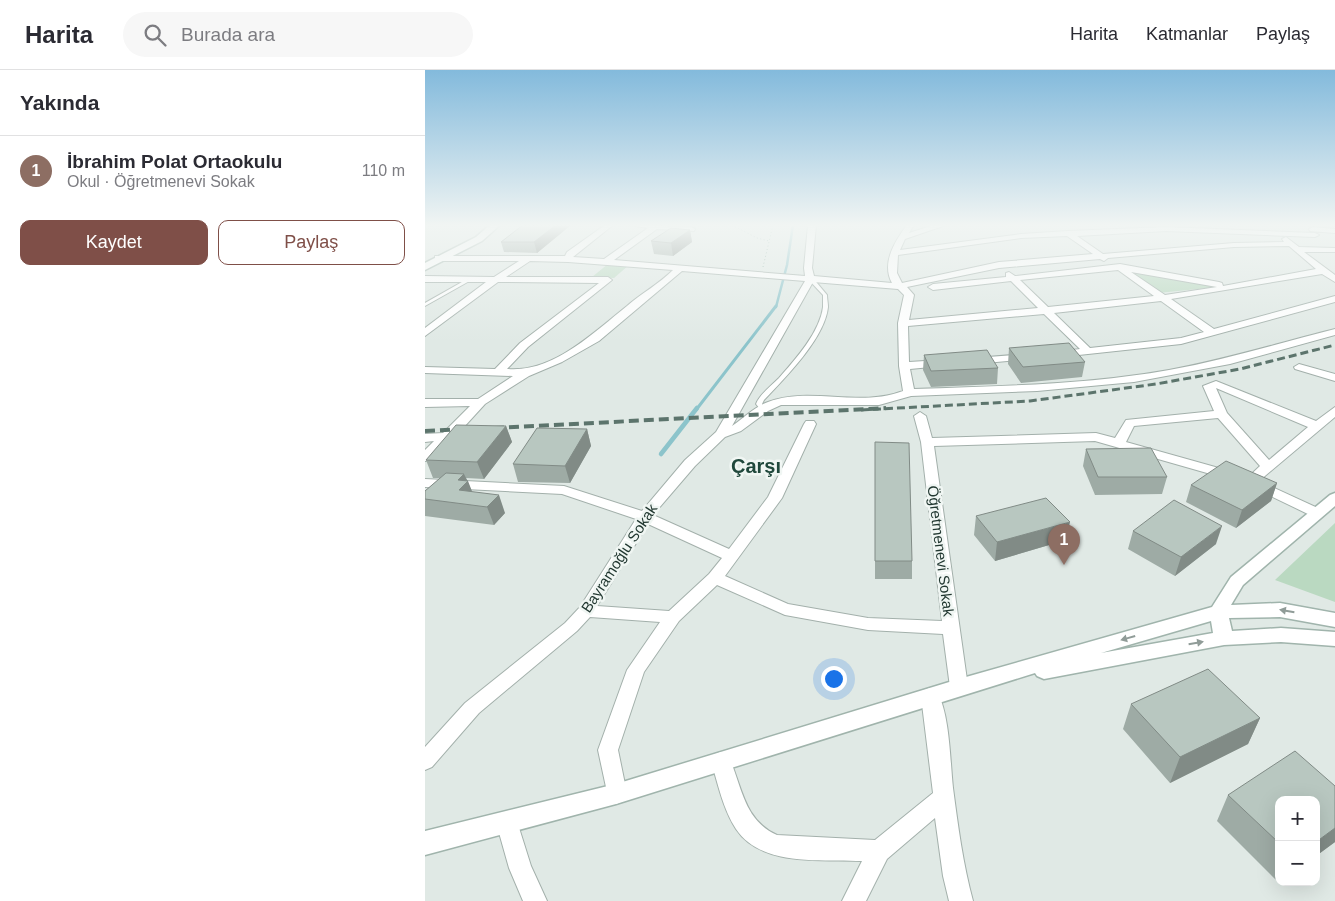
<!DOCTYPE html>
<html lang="tr">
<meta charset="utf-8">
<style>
body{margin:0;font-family:Helvetica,sans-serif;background:#f7f7f7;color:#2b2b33}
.controls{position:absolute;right:15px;bottom:15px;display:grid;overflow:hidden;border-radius:10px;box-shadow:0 5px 20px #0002}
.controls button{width:45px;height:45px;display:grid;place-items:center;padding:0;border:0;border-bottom:1px solid #e1e1e2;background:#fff;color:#2b2b33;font:25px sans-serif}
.you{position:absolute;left:408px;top:608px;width:18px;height:18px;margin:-12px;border:4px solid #fff;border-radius:50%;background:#1a73e8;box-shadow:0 0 0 8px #1a73e833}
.badge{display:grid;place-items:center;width:32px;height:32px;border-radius:50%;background:#7f4f48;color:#fff;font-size:16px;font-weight:700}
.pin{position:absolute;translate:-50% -41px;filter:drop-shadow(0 1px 2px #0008)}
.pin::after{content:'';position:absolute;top:26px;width:18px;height:15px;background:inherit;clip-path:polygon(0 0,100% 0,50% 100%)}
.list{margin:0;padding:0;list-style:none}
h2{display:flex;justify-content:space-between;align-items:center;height:65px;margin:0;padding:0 20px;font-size:21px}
h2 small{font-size:16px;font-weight:400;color:#7c7c81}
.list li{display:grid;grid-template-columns:32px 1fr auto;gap:15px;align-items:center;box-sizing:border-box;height:70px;padding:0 20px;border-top:1px solid #e1e1e2}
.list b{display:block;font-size:19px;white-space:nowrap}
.list p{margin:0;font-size:16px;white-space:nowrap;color:#7c7c81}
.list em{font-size:16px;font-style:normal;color:#7c7c81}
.actions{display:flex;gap:10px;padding:15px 20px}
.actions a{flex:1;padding:11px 0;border:1px solid #7f4f48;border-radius:10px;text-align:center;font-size:18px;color:#7f4f48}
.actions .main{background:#7f4f48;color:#fff}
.icon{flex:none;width:28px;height:28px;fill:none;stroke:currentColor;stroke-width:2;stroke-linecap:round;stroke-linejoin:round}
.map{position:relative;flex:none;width:910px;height:831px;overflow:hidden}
header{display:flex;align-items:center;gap:30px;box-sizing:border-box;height:70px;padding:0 25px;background:#fff;border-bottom:1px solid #e1e1e2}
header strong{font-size:24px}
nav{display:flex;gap:28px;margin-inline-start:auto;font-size:18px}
.search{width:350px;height:45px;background:#f7f7f7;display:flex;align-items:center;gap:12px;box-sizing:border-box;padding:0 18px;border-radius:28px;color:#7c7c81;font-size:19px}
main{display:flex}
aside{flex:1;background:#fff}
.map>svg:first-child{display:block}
.green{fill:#bad9c1}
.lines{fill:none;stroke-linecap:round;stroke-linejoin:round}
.stream-far2{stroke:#8cc4cb;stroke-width:2.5}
.stream-far1{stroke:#8cc4cb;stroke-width:3}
.stream{stroke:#8cc4cb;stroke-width:4.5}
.lane-casing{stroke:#a3b0ab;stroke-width:2}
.street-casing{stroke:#a3b0ab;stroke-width:2}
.secondary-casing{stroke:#a0b4ac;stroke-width:3}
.path{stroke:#83aa9c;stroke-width:1;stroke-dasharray:1 2.5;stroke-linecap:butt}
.lane{fill:#fff;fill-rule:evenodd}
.street{fill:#fff;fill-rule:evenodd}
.secondary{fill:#fff;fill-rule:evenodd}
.rail-far1{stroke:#5c746c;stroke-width:3;stroke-dasharray:8 4;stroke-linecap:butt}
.rail{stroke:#5c746c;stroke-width:4;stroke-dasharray:10 5;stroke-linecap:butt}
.wall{fill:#9eaba5}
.shaded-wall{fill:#818b86}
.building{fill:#b8c7c0;stroke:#818b86}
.oneway{fill:#909c98}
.labels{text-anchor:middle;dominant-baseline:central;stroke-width:5;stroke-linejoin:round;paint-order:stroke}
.street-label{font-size:15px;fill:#223831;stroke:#f0f6f3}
.district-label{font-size:20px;font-weight:bold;fill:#20483c;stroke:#f0f6f3}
</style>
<header>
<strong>Harita</strong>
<div class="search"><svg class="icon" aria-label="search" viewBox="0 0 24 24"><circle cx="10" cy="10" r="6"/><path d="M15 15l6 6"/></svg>Burada ara</div>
<nav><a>Harita</a><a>Katmanlar</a><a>Paylaş</a></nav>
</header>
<main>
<aside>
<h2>Yakında<small></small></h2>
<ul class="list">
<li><span class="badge" style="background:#8d6e63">1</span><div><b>İbrahim Polat Ortaokulu</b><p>Okul · Öğretmenevi Sokak</p></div><em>110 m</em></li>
</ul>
<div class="actions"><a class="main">Kaydet</a><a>Paylaş</a></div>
</aside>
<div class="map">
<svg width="910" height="831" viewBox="0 0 910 831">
<rect width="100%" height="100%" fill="#e0e9e5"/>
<path class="green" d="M183 194 204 195 189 208 167 207Z
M703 201 793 217 733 223Z
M910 453V532L850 510Z"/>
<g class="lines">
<path class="stream-far2" d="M351 237 362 195 368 155"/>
<path class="stream-far1" d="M271 340 351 236"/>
<path class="stream" d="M236 384 272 338"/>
<g class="lane-casing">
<path id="lane" d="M383 207H387L402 225C402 229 403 233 403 237 400 268 360 308 339 330L337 334 340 338 339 339H335L331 334C335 324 346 316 354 308 370 290 395 262 398 237 398 233 398 229 398 225L383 209Z
M44 208 48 209 0 236V233Z"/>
</g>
<g class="street-casing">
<path id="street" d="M180 155H188L148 187 179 189 223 158 204 155 266 157 270 159 269 161 232 159 189 190 380 206 379 198 383 155H391L387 198 389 206 467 213C456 193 470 171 482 155H489L484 163 509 155H521L480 169 475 180 596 164 643 161 741 157 890 163 894 165 890 167 741 161 652 166 678 184 809 173 859 172 857 169 861 167 874 177 910 178V182H879L910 205V212L897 204 746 229 789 259 910 226V232L756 274 635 287 631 286V282L655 279 619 244 483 256 484 292 516 290 521 293 516 296 485 299 489 319C574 316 660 315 744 300 800 290 854 273 910 259V265L805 294 709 312 612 321 486 326 454 335H356L343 341 316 361 300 367 270 396 228 445 304 479 343 427 379 354 381 351H389L391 354 357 428 300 506 363 534 443 548 517 551 496 372 489 346 495 342 501 346 507 368 671 363 690 368 701 350 789 341 778 316 791 311 891 351 910 337V347L834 411 897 440 899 443 892 447 887 446 821 414 819 411 835 396 793 348 709 356 701 372 808 402 810 405 808 408 803 409 670 371 509 376 543 617 541 622 534 624 527 622 525 617 518 564 443 560 360 545 292 515 254 551 219 602 193 680 202 724 198 731 191 734 184 731 173 680 202 600 235 552 165 547 152 561 54 643 7 697 0 700V677L40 633 140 553 155 537 211 449 137 424 0 417V409L139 416 217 441 260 390 291 362 380 211 257 201 174 271 137 292 104 306 60 334 28 369 5 390 0 391V380L9 371 0 372V364L18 363 45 336 0 337V329H53L88 306 0 303V297L70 299 95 273 174 213 73 212 0 266V258L61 212H0V206L69 207 94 191H13L10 190V186H140L142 182ZM642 166 668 184 574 192 477 213 472 203 473 185 596 168ZM864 176 891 199 798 216 797 213 794 212 695 194 590 206 584 202 581 203V207L508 214 503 217 508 220 586 211 613 238 484 250 489 225 482 217 574 198 675 189 679 191 683 188 809 177ZM105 191 143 192 248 200C234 214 217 223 202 236 168 263 128 303 82 299L103 277 187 210 183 207H81ZM693 200 729 226 623 237 595 210ZM706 202 792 217 740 225ZM388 212 473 219 479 225 473 253 474 296 478 321C434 338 385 316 343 332 329 337 319 348 307 356ZM736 231 779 262 756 268 665 278 629 243ZM791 318 883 357 844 390 802 343ZM223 454 297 488 284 504 244 541 172 536Z
M888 157 910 159V163L885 161 884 159Z
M601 284 605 285V289L550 294 545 291 550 288Z
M874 294 910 304V311L870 299 869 297Z
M505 618 512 621C525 646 525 690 528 718 533 756 538 794 548 831H524L518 806 510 748 462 789 441 831H417L437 791C397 789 336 797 311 759 298 739 293 714 286 691L289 685 296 682 303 685C317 715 318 750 352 765L450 770 508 723 496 626 498 621Z
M82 742 90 745 106 796 122 831H98L84 798 71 752 74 745Z"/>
</g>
<g class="secondary-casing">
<path id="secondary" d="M65 155H75L57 171 0 200V193L51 167Z
M910 423V436L818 515 806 535 855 533 910 543V557L855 547 804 548 807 561 856 558 910 562V576L856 572 799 575 619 609 612 606 610 603 191 734 0 785V761L191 714 534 609 787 537 806 507 905 425ZM786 551 788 563 676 583Z"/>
</g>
<path class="path" d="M307 155 332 168 344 171
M338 197 348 155"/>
<use href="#lane" class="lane"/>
<use href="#street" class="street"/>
<use href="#secondary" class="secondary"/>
<path class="rail-far1" d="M436 340 605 331 731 314 815 299 910 275"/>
<path class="rail" d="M69 358 461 338
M0 361 41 359"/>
</g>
<path class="wall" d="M98 155H146L112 183 79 182 76 172Z
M265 160 267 172 248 186 229 184 226 171Z
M584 278 660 292 657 307 596 313 583 294Z
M499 285 573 298 572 314 506 317 498 300Z
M81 356 87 372 59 409 41 408 47 422 80 443 69 455 0 446V421L15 408H8L1 390Z
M162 359 166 376 145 413 93 412 88 394Z
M450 372 487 491V509H450Z
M661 379 742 407 737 424 670 425 658 396Z
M852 413 846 431 811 458 761 432 766 415Z
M551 446 641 470 570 491 549 465Z
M708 461 791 474 750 506 703 479Z
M706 634 835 648 823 674 745 713 698 659Z
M910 716V772L891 786V730H854V812H856L854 813 792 751 803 725Z"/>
<path class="shaded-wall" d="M131 155H146L112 183 109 172Z
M265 160 267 172 248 186 246 173Z
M81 356 87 372 59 409 52 392Z
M162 359 166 376 145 413 140 396Z
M39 404 43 412V411L50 429 34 420 33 410Z
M852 413 846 431 811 458 817 440Z
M74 425 80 443 69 455 62 437Z
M645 452 641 470 570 491 572 472Z
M797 456 791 474 750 506 756 487Z
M835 648 823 674 745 713 755 687Z
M910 758V772L891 786V772Z"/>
<path class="building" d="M98 155H131L109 172H76Z
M246 158 265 160 246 173 226 171Z
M644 273 660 292 598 297 584 278Z
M562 280 573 298 506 301 499 285Z
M31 355 81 356 52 392 1 390Z
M112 358 162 359 140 396 88 394Z
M450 372 484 373 487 491H450Z
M726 378 742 407H673L661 379Z
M801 391 852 413 817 440 766 415Z
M21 403 39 404 33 410 43 411 34 420 74 425 62 437 0 429V421Z
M621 428 645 452 572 472 551 446Z
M749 430 797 456 756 487 708 461Z
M783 599 835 648 755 687 706 634Z
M870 681 910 716V758L891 772V730H854V773L803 725Z"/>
<defs><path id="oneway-solid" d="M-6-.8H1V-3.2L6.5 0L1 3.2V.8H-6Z" transform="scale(1.25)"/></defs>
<g class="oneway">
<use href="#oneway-solid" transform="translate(862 541) rotate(-170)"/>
<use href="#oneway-solid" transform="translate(703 568) rotate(164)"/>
<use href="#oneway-solid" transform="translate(771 573) rotate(-10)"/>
</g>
<linearGradient id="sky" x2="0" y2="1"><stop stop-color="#83badc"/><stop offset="0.57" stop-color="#f1f5f3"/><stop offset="1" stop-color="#f1f5f3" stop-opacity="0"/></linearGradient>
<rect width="910" height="272" fill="url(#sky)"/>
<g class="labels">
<g class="street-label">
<text transform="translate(516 481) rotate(83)">Öğretmenevi Sokak</text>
<text transform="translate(194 488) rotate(-57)">Bayramoğlu Sokak</text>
</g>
<g class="district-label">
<text x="331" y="396">Çarşı</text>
</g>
</g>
</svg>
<div class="controls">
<button>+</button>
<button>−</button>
</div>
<div class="you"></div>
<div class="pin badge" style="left:639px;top:495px;background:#8d6e63">1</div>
</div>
</main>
